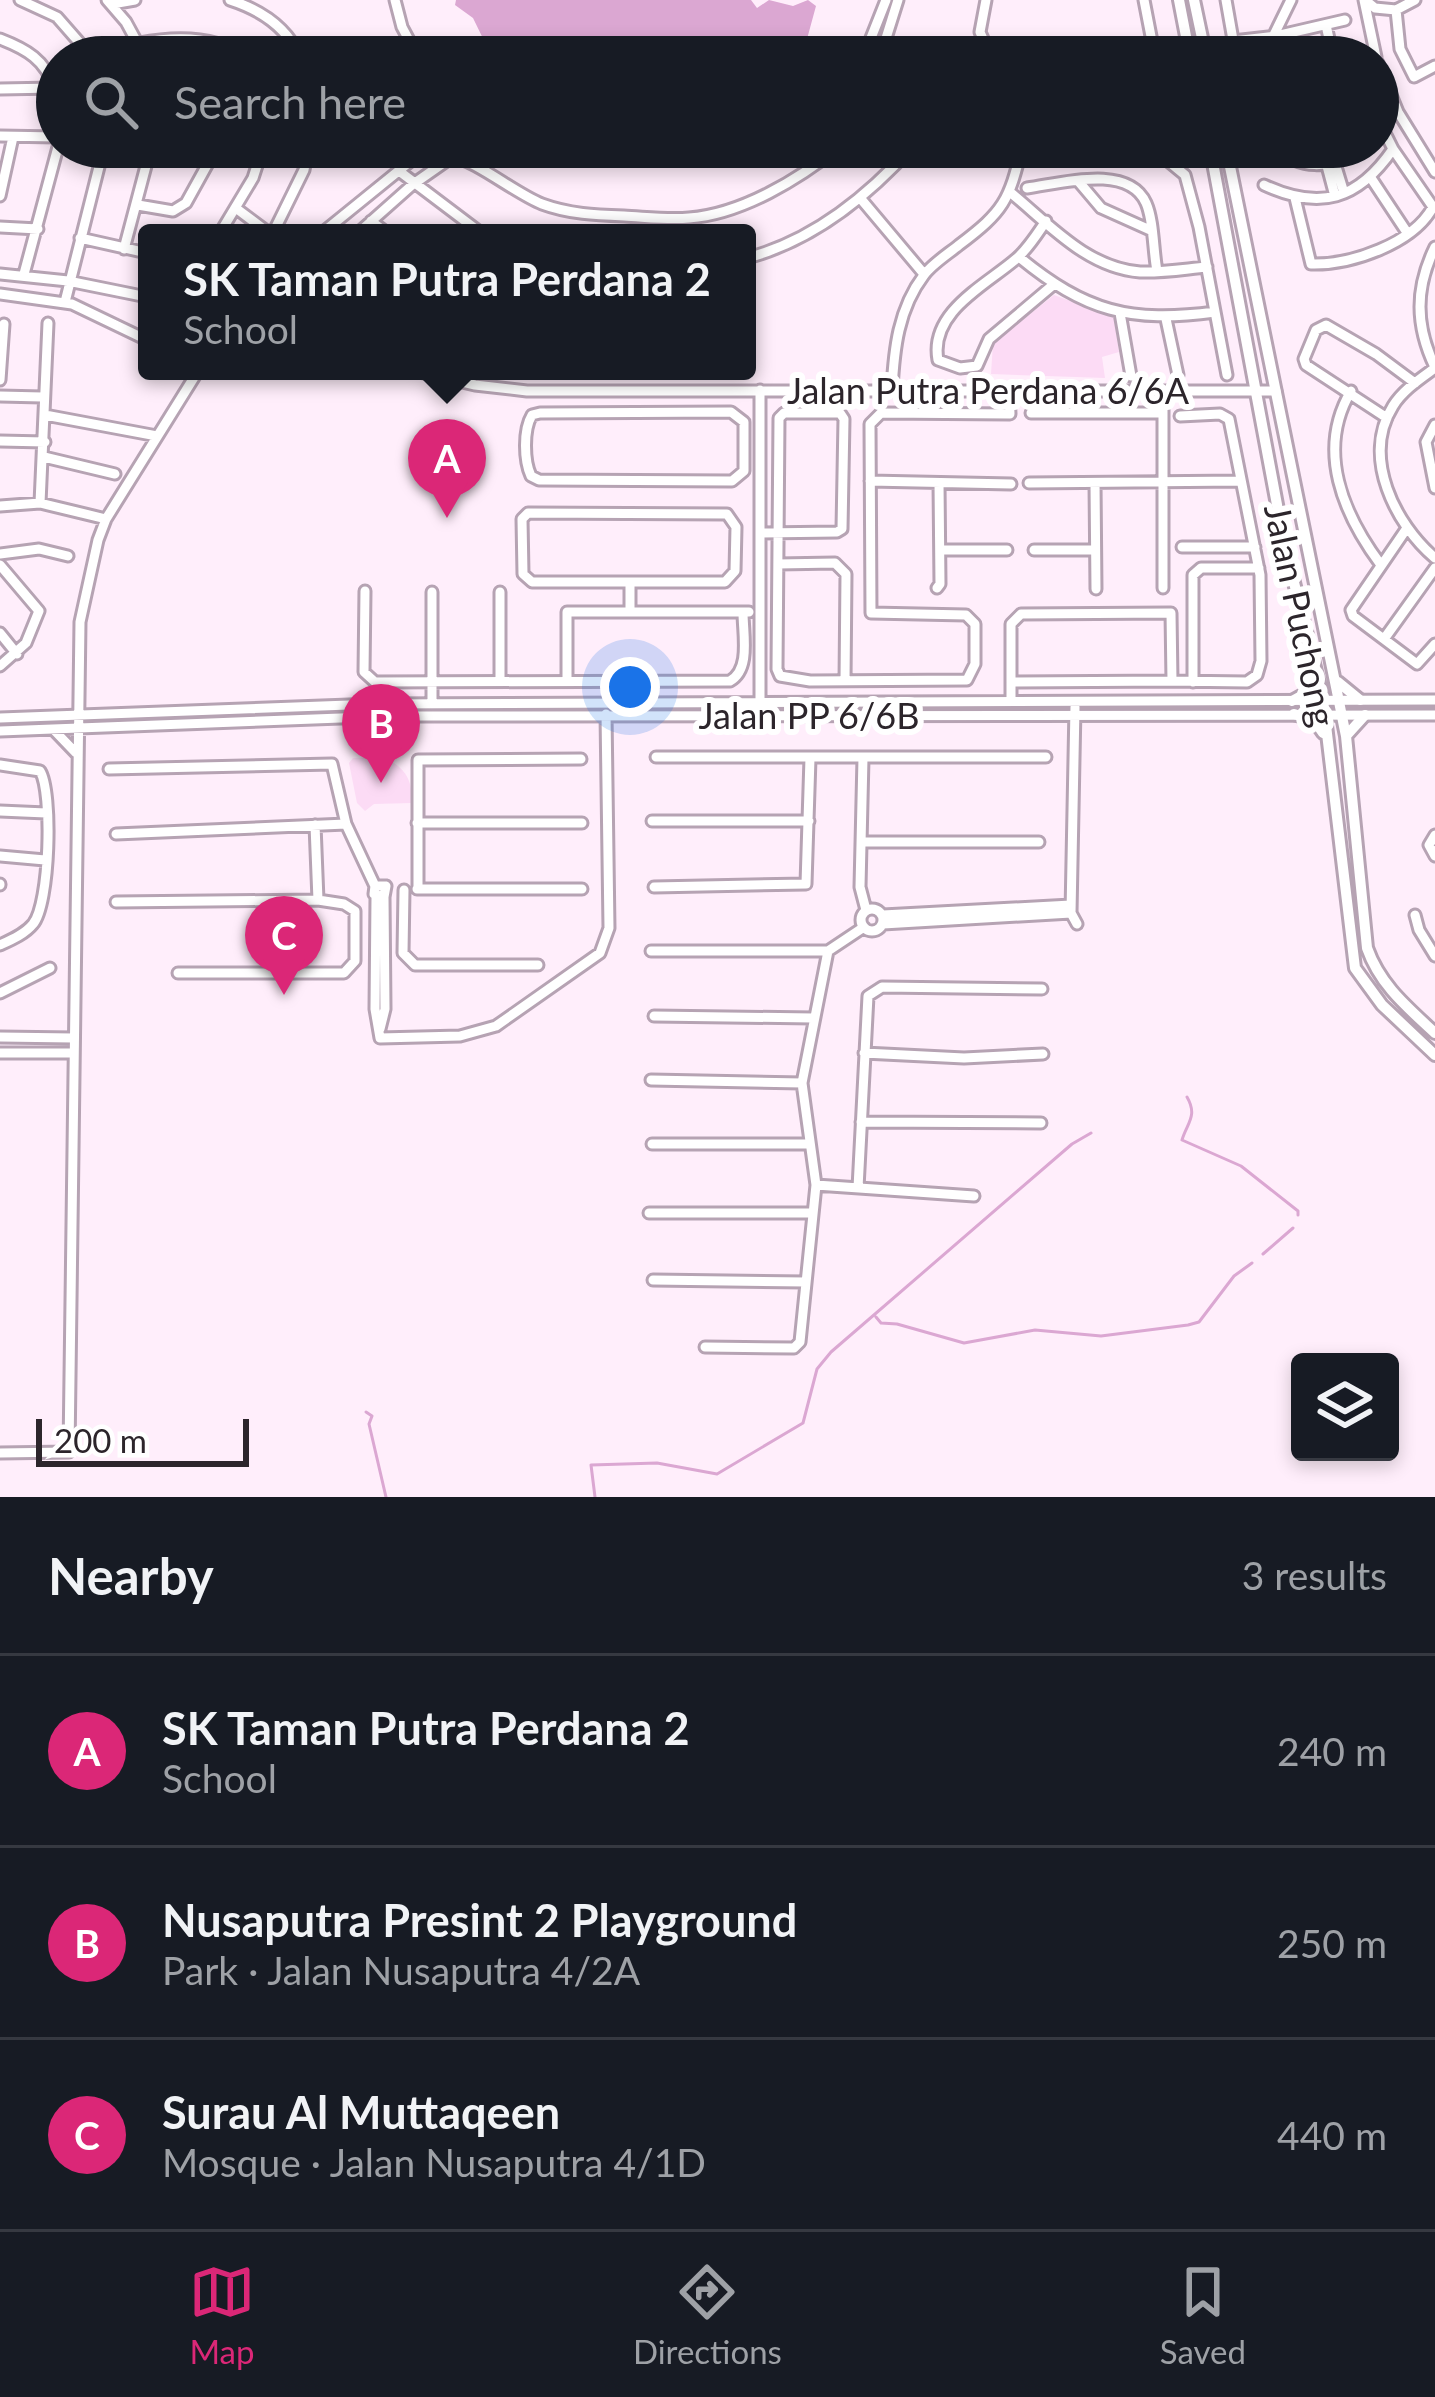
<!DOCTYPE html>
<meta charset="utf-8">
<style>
body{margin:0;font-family:Lato,sans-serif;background:#20242c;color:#f1f3f6}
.controls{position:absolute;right:36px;bottom:36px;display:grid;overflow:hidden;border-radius:12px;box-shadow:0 6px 18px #0003}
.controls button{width:108px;height:108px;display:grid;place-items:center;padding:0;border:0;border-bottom:3px solid #363941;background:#171b24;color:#f1f3f6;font:60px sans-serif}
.scale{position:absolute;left:36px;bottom:30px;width:213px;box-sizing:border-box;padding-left:12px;border:6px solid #2c252b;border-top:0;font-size:33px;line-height:42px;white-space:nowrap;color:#2c252b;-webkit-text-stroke:9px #fff;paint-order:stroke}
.you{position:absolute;left:630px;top:687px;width:42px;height:42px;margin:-30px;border:9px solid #fff;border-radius:50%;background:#1a73e8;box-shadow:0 0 0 18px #1a73e833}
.badge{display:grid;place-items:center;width:78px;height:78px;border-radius:50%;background:#db2777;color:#fff;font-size:39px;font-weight:700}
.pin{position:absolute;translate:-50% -99px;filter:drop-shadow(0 3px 6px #0008)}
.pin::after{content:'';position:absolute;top:63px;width:42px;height:36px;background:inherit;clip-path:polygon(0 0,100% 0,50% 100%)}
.popup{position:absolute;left:138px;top:224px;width:618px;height:156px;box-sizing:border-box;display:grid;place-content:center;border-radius:12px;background:#171b24;filter:drop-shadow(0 3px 9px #0005);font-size:39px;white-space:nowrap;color:#9ea1a6}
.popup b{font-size:45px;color:#f1f3f6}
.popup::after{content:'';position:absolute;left:50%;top:100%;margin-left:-24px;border:24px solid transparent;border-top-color:#171b24}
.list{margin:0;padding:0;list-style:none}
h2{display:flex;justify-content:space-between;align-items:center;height:156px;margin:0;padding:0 48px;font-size:51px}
h2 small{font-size:39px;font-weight:400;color:#9ea1a6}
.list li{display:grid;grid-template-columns:78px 1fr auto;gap:36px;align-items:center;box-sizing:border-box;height:192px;padding:0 48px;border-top:3px solid #363941}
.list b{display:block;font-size:45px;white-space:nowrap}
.list p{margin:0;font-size:39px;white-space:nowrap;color:#9ea1a6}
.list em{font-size:39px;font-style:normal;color:#9ea1a6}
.icon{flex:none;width:66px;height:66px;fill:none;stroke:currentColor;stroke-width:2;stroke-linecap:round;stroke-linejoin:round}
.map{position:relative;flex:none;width:1435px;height:1497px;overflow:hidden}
.search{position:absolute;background:#171b24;box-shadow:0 6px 18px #0003;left:36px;right:36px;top:36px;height:132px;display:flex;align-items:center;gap:30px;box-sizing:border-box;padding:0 42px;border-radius:66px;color:#9ea1a6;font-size:45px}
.sheet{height:732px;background:#171b24}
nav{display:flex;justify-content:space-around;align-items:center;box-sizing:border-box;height:168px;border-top:3px solid #363941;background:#171b24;font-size:33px;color:#9ea1a6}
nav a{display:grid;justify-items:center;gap:6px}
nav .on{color:#db2777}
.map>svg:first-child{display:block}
.green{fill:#fcdbf5}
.water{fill:#dba7d2}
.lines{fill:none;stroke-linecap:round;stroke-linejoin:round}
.stream{stroke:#dba7d2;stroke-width:3}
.minor-casing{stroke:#b6a3b3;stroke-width:15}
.major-casing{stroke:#b6a3b3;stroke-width:16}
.minor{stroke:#fff;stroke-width:9}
.major{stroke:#fff;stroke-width:10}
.labels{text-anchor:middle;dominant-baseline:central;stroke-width:12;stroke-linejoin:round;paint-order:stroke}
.street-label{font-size:36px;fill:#2c252b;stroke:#fff}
</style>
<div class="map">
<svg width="1435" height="1497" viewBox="0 0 1435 1497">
<rect width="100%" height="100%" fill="#ffeefb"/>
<path class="green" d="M1054 295 1114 317 1119 352 1102 357 1105 378 991 374 993 343Z
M385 757C406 770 412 778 412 803L374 804 365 811 357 803 349 763 353 758Z"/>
<path class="water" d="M456 0H751L757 8 769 0 793 6 808 0 816 6 807 39 816 57H492L473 18 455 5Z"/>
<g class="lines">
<path class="stream" d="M1187 1097C1198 1116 1187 1123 1182 1140L1241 1166 1298 1211V1215
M1263 1254 1293 1228
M876 1317 881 1323 897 1324 964 1343 1035 1330 1101 1336 1188 1325 1199 1322 1234 1276 1252 1263
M366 1412 372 1416 369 1424 386 1497
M595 1497 591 1465 657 1463 717 1474 803 1423 817 1369 831 1352 1072 1144 1091 1133"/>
<g class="minor-casing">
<path id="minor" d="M20 0 57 17 92 57
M107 0 126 22 145 57
M230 0C261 10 287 27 300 57
M395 0 402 27 418 57
M886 0 869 43 872 51H882L889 57
M986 0 980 32 991 57
M1144 0 1155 57
M1226 0 1236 57
M1364 0 1376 57
M1365 0 1375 8 1396 10
M112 4 135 0
M1396 10 1400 49 1414 77 1435 66
M1396 10 1415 0
M1326 25 1333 57
M0 39C26 49 46 60 54 88
M1233 41 1276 36 1345 20
M139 43C175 36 215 35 246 57
M882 51 898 0
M1267 57 1268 47 1291 0
M1378 63 1398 112 1435 172
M0 89 55 88
M0 136 57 137
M1151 147 1185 175 1199 227 1227 375
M1274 147C1299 169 1331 172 1355 147
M1322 147 1335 196
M1330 147 1344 193
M399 171 481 233
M1371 178 1408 234
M1079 182 1101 208 1150 230
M1264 185C1320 211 1358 200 1393 149
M1027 188C1059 184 1128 163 1146 203 1154 221 1153 250 1157 271
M1011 193C1049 224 1087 268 1140 272 1162 273 1185 269 1207 267
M0 196 13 137
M1295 198 1311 264C1351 265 1413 244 1433 207L1393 149 1378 119
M861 199 924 274
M138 205 173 211 186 203 217 147
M237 209 269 233
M371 221 387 233
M1046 221C1037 234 1028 249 1016 259 986 285 929 312 938 360L960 368 977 366 989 339 1053 285
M0 227 38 229
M220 233 253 178 263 147
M273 233 304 170 308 147
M322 233 428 147
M358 233 412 185 452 157C474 159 516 194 542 204 569 214 596 215 624 216 645 217 668 220 689 218 742 214 799 179 839 147
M80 238 147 253
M1435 247C1415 288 1415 325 1435 367
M124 249 151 147
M1019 257C1086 312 1130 323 1215 312
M747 258C812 241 868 196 912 147
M0 274 68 281 147 297
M24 274 58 147
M0 294 72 304 147 340
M65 302 104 147
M1120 313 1131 376
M1166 319 1178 375
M1435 368C1420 379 1403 390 1393 406 1361 457 1395 524 1435 558
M415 371 475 385 527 391H1276
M0 380 4 324
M892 390C894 350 898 309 924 275 932 264 948 254 959 245 1004 211 1009 201 1022 147
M1163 391V588
M1351 391C1316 450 1343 514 1381 565
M0 396 42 397
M731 412 744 422V471L732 481 539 480 531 476C524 461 523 430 532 415L540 413Z
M1031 413H1163
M45 415 157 436
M1387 418 1306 365 1304 359 1316 330 1326 325 1376 354 1415 383
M1435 425 1426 442 1435 488
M0 441 45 442
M44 457 115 474
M870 481 1011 484
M1029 483 1240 481
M1095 483 1096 589
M40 503 48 323
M0 506 40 503 106 519
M528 513 727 514 736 527 735 571 725 582H532L523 574 522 519Z
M1407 528 1351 610 1353 616 1417 664 1435 644
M760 533 837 532 842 529 844 419 840 413H784L779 418 777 669 780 676 810 681 967 680 975 664V624L966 615 871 613 870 424 881 413 1010 414 1009 391
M1182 547H1255
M940 550H1007
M1034 550H1095
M0 554 39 549 68 556
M778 564 835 563 846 574 845 681
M0 565 39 611 26 643 0 666
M630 582V612
M937 588 940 584 939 483
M365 591 364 672 375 682 730 681C751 669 743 635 743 612
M432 592V704
M500 592V681
M0 633 17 654
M1384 639 1435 568
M567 681V612H749
M1172 681 1247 682 1257 675 1261 661 1260 575 1229 419 1220 414 1180 416
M1011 682 1172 681 1171 613 1021 614 1011 624V701
M1193 682V575L1201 568H1259
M760 703V390
M1075 707 1071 913 1077 924
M0 718 376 704 1435 700
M53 729 76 753
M0 731 394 716 1435 715
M656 757H1046
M863 758 860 887 866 910
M0 765 40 771C53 792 50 904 33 924 25 934 11 940 0 945
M109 769 332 764 346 824 375 886 374 894 384 897 386 886H375
M0 811 46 813
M652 821H809
M417 823H582
M315 825 318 900
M116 834 346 824
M1435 835 1429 845 1435 856
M862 842H1039
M0 856 45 860
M0 885V884
M654 887 806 884 810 758
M417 889H582
M418 889V760L581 759
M404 890 403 953 415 965H538
M376 897 375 1009 380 1038 460 1036 496 1026 600 953 609 928 606 714
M116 902 318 900 344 904 355 911V961L344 973H178
M861 920a11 11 0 1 1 22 0a11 11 0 1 1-22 0Z
M883 915 1071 905
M1415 915 1419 930 1435 956
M883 924 1071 913
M651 951H828
M0 993 50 968
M654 1016 813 1018
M380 1029 385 1009 384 897
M0 1037 73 1038
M0 1053H73
M864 1053 964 1058 1043 1054
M651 1080 802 1083
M861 1122 1041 1123
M652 1144H807
M816 1185 974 1196
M858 1188 868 996 882 987 1042 989
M649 1213H812
M653 1280 806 1282
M705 1347 794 1348 800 1342 816 1185 802 1083 828 951 864 927
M0 1453 69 1452 80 622 98 540 106 519 198 371"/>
</g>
<g class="major-casing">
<path id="major" d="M1179 0 1190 57
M1194 0 1206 57
M1210 147 1284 542 1323 700 1355 968 1382 1005 1435 1055
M1226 147 1346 736 1367 948C1380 985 1407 1007 1435 1033
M1338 682 1360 700
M1292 701 1310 691 1313 673
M1294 714 1314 720 1323 733
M1346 736 1365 715"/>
</g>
<use href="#minor" class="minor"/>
<use href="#major" class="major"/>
</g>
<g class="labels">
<g class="street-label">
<text x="988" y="390">Jalan Putra Perdana 6/6A</text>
<text transform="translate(1301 615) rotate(78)">Jalan Puchong</text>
<text x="809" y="715">Jalan PP 6/6B</text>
</g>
</g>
</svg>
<div class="controls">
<button><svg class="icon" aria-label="layers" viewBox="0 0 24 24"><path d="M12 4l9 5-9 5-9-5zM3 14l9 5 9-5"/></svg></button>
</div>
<div class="scale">200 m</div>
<div class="you"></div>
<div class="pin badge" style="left:447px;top:518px">A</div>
<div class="popup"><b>SK Taman Putra Perdana 2</b>School</div>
<div class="pin badge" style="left:381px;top:783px">B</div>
<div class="pin badge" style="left:284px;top:995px">C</div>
<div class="search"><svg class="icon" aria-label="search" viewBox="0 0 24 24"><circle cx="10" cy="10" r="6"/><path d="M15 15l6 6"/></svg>Search here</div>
</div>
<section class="sheet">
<h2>Nearby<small>3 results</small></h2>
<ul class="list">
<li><span class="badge">A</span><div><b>SK Taman Putra Perdana 2</b><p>School</p></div><em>240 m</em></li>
<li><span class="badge">B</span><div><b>Nusaputra Presint 2 Playground</b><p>Park · Jalan Nusaputra 4/2A</p></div><em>250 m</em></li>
<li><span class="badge">C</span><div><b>Surau Al Muttaqeen</b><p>Mosque · Jalan Nusaputra 4/1D</p></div><em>440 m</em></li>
</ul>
</section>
<nav>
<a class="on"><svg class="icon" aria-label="map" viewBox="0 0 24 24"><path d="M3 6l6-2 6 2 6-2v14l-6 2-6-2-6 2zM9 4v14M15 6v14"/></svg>Map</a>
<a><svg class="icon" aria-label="directions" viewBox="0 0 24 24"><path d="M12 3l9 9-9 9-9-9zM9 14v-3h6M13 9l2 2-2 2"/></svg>Directions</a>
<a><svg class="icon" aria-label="saved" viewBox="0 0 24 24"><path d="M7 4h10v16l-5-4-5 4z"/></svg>Saved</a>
</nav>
